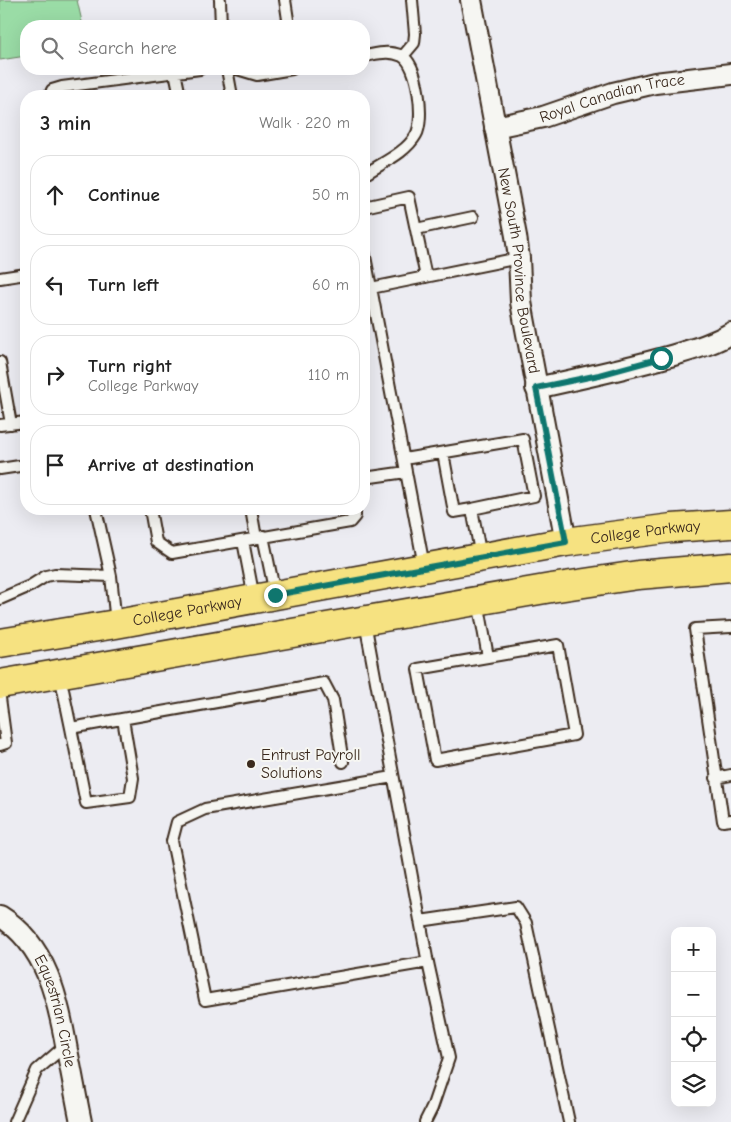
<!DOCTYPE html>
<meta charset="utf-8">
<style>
body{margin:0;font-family:"Comic Neue",sans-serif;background:#f2f2f2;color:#222}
.controls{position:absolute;right:15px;bottom:15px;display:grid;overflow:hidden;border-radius:10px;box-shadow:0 5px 20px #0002}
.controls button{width:45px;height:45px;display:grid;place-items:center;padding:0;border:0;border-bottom:1px solid #e0e0e0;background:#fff;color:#222;font:25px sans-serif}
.stop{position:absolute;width:15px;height:15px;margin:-11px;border:4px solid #0f766e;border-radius:50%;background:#fff}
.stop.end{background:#0f766e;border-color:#fff;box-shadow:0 1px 5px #0008}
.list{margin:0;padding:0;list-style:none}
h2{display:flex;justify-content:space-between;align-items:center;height:65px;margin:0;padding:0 20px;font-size:21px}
h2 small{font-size:16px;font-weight:400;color:#767676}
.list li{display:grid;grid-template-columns:32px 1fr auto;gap:15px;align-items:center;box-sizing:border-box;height:80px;margin:0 10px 10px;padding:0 10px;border:1px solid #e0e0e0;border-radius:20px}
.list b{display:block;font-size:19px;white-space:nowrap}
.list p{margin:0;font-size:16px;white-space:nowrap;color:#767676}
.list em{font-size:16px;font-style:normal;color:#767676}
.icon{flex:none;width:28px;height:28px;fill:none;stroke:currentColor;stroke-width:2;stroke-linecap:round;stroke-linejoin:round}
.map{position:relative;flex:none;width:731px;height:1122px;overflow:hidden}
.search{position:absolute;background:#fff;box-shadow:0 5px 20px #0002;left:20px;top:20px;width:350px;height:55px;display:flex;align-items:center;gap:12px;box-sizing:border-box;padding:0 18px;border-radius:20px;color:#767676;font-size:19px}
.panel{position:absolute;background:#fff;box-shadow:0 5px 20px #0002;left:20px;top:90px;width:350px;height:425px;border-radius:20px}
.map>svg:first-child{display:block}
.green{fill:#9adca6;stroke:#6a8362}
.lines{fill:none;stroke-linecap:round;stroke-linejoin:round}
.service-casing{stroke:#3b2a1e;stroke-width:14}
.minor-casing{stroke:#3b2a1e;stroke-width:24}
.primary-casing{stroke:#3b2a1e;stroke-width:31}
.service{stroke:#f6f6f2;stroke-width:10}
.minor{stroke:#f6f6f2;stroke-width:20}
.primary{stroke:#f6e281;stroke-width:28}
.route{stroke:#0f766e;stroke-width:6}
.poi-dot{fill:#3b2a1e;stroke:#f6f6f2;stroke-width:2}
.labels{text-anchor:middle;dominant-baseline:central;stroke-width:4;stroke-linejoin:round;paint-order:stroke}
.street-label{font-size:16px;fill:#3b2a1e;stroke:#f6f6f2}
.poi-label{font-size:16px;fill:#3b2a1e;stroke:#f6f6f2;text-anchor:start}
</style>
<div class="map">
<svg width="731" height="1122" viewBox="0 0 731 1122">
<rect width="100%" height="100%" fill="#ececf2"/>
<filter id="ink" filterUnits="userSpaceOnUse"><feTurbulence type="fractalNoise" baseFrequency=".02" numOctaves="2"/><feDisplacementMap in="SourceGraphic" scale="10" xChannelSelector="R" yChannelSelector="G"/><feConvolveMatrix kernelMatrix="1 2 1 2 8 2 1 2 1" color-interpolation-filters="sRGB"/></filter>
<g filter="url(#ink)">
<path class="green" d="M0 0H77L83 26H26V56L0 60Z"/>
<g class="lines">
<g class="service-casing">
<path id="service" d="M220 0 221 26
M285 0 289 26
M364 56C377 54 389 50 402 56 418 64 425 120 416 135 405 154 381 163 364 175
M403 56 414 43 415 34 412 0
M227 69 232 96
M237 69 257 75 292 69
M175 72 180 96
M50 96 52 90 62 87 200 69
M364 207 409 197 426 277
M416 229 473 217
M364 251 424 566
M0 278 26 274
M371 288 519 258
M0 362 11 424
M0 425 26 422
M443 453 454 512 472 509
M404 459 523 439 534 496 472 509 481 557
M0 469 26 465
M364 478 406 472
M96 509 111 576 116 623
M150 509 156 542 172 553 350 522 355 516V509
M251 509 256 538
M263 536 275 594
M243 541 254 598
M0 599 30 586 46 576 55 574 111 576
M478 601 488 657
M365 622 427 958 449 1058 432 1108 425 1122
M731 627 695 629 723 821 731 820
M558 645 574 735 435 760 418 669Z
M60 675 71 728 324 683 333 700 343 762
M0 698 6 743 0 745
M71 728 86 803 130 797 133 778 123 719
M393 777 205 809 177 822 172 841 205 1000 428 962
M716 778 731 775
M420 921 516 907 526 923 569 1122
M14 1122 37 1070 66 1045"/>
</g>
<g class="minor-casing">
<g id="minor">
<path id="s1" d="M471 0 516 236 519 258 521 302 566 542"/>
<path id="s2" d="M495 127 543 117 613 93 655 83 731 74"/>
<path d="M536 388C582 378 629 368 674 355 694 349 713 344 731 333"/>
<path id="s3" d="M0 916C47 945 58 1000 67 1050 72 1074 76 1098 81 1122"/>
</g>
</g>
<g class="primary-casing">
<g id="primary">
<path id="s4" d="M0 643 116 624 566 542 672 528 731 524"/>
<path d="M0 684 551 588 638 575 731 567"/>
</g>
</g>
<use href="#service" class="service"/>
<use href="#minor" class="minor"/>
<use href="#primary" class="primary"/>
</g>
</g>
<g class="lines" filter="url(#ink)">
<path class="route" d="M275 595 566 542 536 388 599 375 661 358"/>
</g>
<circle class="poi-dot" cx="251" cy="764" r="5"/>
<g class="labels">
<g class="street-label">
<text stroke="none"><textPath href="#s2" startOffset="121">Royal Canadian Trace</textPath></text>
<text stroke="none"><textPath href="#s1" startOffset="275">New South Province Boulevard</textPath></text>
<text stroke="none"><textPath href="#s4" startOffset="655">College Parkway</textPath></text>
<text stroke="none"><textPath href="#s4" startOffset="190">College Parkway</textPath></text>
<text stroke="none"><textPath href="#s3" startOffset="114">Equestrian Circle</textPath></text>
</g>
<g class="poi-label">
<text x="261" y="755">Entrust Payroll<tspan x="261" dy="18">Solutions</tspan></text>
</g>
</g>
</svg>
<div class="controls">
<button>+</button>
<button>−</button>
<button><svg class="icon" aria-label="locate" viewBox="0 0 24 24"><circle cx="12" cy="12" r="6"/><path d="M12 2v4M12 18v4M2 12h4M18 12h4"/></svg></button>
<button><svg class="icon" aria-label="layers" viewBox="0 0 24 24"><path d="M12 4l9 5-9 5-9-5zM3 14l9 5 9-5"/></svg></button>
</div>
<div class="stop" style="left:661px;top:358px"></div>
<div class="stop end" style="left:275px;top:595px"></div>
<div class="search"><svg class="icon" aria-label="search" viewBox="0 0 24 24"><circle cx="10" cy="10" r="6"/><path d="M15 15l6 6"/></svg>Search here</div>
<section class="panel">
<h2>3 min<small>Walk · 220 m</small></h2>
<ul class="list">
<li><svg class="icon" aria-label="ahead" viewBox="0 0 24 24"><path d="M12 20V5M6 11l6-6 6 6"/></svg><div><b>Continue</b></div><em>50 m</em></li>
<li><svg class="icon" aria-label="left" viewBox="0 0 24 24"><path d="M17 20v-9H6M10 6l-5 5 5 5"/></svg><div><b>Turn left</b></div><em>60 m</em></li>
<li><svg class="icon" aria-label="right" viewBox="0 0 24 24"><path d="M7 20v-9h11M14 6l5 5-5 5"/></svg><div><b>Turn right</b><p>College Parkway</p></div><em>110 m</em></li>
<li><svg class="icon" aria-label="arrive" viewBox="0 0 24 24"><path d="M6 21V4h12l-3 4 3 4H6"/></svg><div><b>Arrive at destination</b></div></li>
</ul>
</section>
</div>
